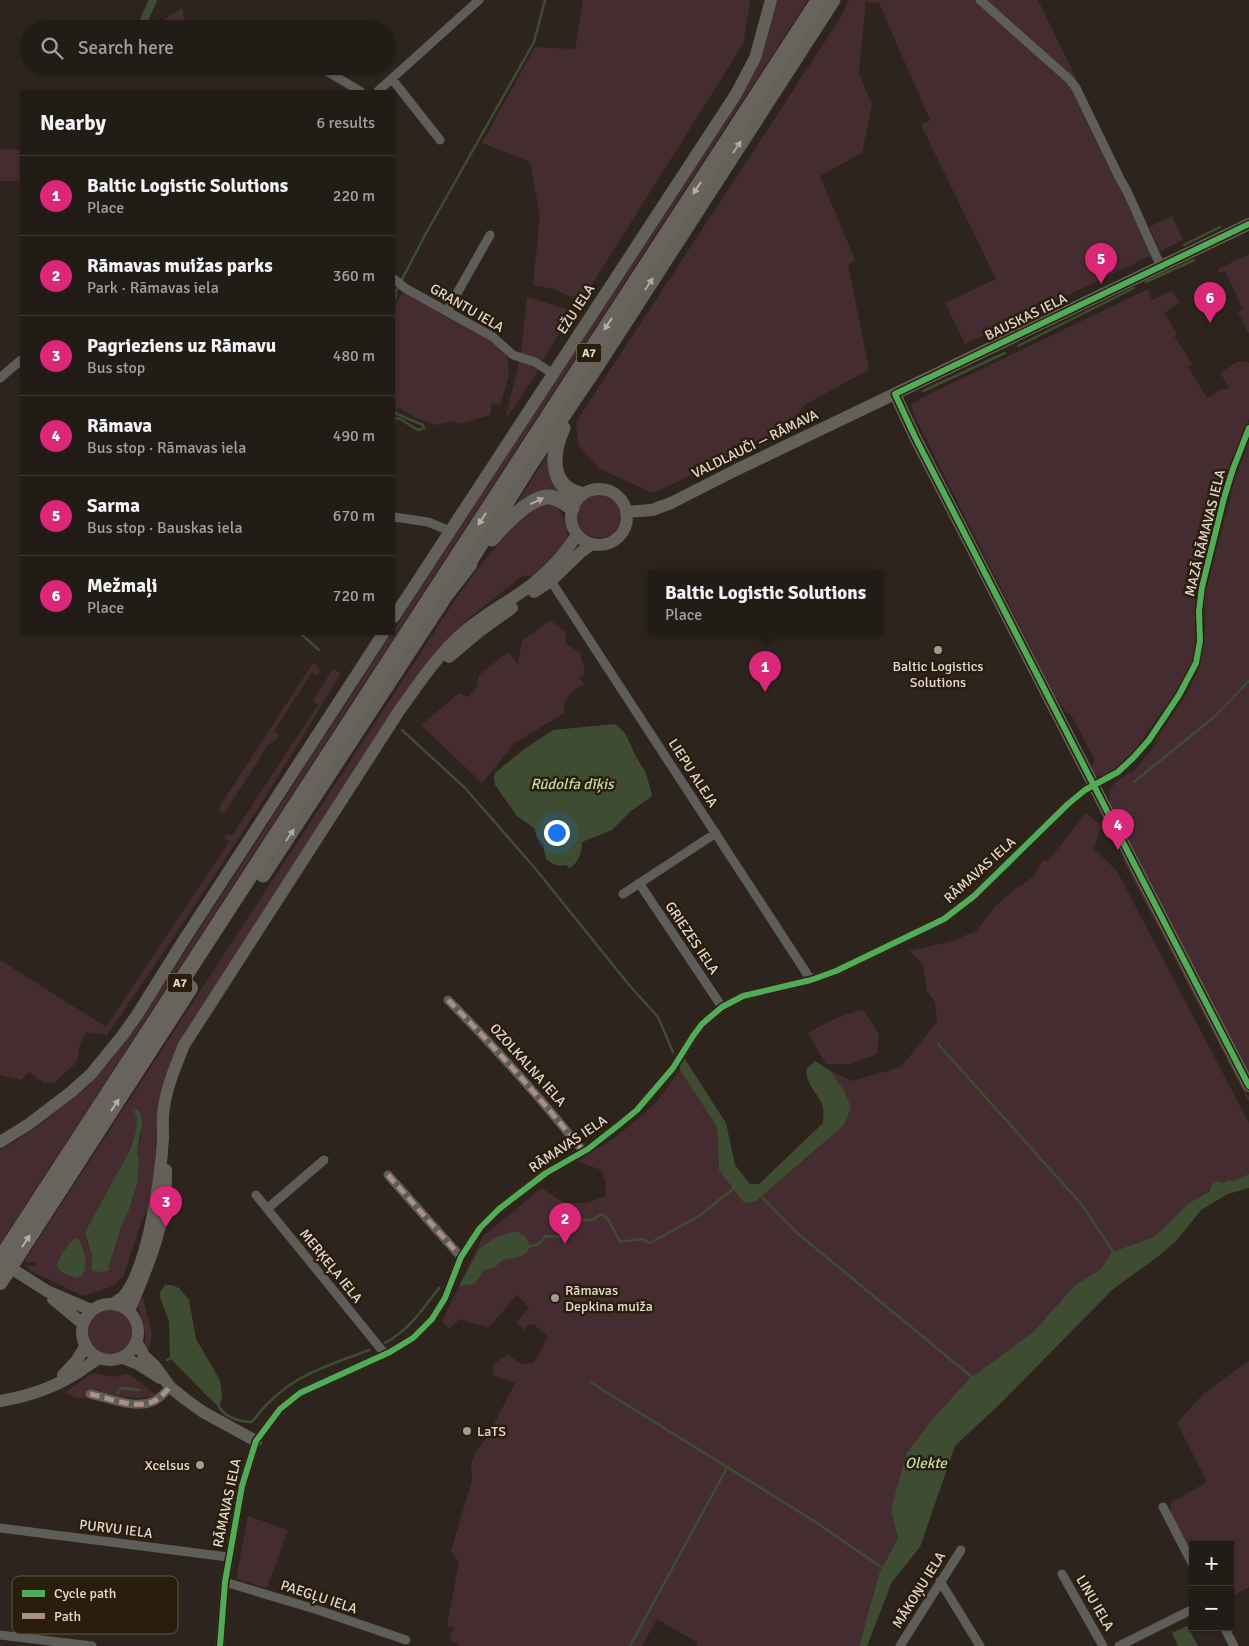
<!DOCTYPE html>
<meta charset="utf-8">
<style>
body{margin:0;font-family:Signika,sans-serif;background:#2a251f;color:#f1f3f6}
.controls{position:absolute;right:15px;bottom:15px;display:grid;overflow:hidden;border-radius:0px;box-shadow:0 1px 4px #0004}
.controls button{width:45px;height:45px;display:grid;place-items:center;padding:0;border:0;border-bottom:1px solid #3f3a35;background:#221c16;color:#f1f3f6;font:25px sans-serif}
.you{position:absolute;left:556px;top:832px;width:18px;height:18px;margin:-12px;border:4px solid #fff;border-radius:50%;background:#1a73e8;box-shadow:0 0 0 8px #1a73e833}
.badge{display:grid;place-items:center;width:32px;height:32px;border-radius:50%;background:#db2777;color:#fff;font-size:16px;font-weight:700}
.pin{position:absolute;translate:-50% -41px;filter:drop-shadow(0 1px 2px #0008)}
.pin::after{content:'';position:absolute;top:26px;width:18px;height:15px;background:inherit;clip-path:polygon(0 0,100% 0,50% 100%)}
.popup{position:absolute;left:648px;top:570px;width:235px;height:65px;box-sizing:border-box;display:grid;place-content:center;border-radius:0px;background:#221c16;filter:drop-shadow(0 1px 4px #0005);font-size:16px;white-space:nowrap;color:#a2a1a1}
.popup b{font-size:19px;color:#f1f3f6}
.popup::after{content:'';position:absolute;left:50%;top:100%;margin-left:-10px;border:10px solid transparent;border-top-color:#221c16}
.list{margin:0;padding:0;list-style:none}
h2{display:flex;justify-content:space-between;align-items:center;height:65px;margin:0;padding:0 20px;font-size:21px}
h2 small{font-size:16px;font-weight:400;color:#a2a1a1}
.list li{display:grid;grid-template-columns:32px 1fr auto;gap:15px;align-items:center;box-sizing:border-box;height:80px;padding:0 20px;border-top:1px solid #3f3a35}
.list b{display:block;font-size:19px;white-space:nowrap}
.list p{margin:0;font-size:16px;white-space:nowrap;color:#a2a1a1}
.list em{font-size:16px;font-style:normal;color:#a2a1a1}
.icon{flex:none;width:28px;height:28px;fill:none;stroke:currentColor;stroke-width:2;stroke-linecap:round;stroke-linejoin:round}
.map{position:relative;flex:none;width:1249px;height:1646px;overflow:hidden}
.search{position:absolute;background:#221c16;box-shadow:0 1px 4px #0004;left:20px;top:20px;width:375px;height:55px;display:flex;align-items:center;gap:12px;box-sizing:border-box;padding:0 18px;border-radius:28px;color:#a2a1a1;font-size:19px}
.panel{position:absolute;background:#221c16;box-shadow:0 1px 4px #0004;left:20px;top:90px;width:375px;height:545px;border-radius:0px}
.map>svg:first-child{display:block}
.green{fill:#452c30;fill-rule:evenodd}
.water{fill:#3e4c31}
.lines{fill:none;stroke-linecap:round;stroke-linejoin:round}
.stream{stroke:#3e4c31;stroke-width:2.5}
.canal{stroke:#3e4c31;stroke-width:8}
.minor{stroke:#5f5d59;stroke-width:9}
.secondary{stroke:#636059;stroke-width:12}
.trunk{stroke:#64605a;stroke-width:15}
.motorway{stroke:#68635d;stroke-width:16}
.quiet{stroke:#ac8f84;stroke-width:5;stroke-dasharray:10 5;stroke-linecap:butt}
.cycleway-casing{stroke:#2a1d0c;stroke-width:9}
.cycleway{stroke:#51ab58;stroke-width:6}
.oneway{fill:#b0a9a1}
.oneway2{fill:#b8b0a8}
.poi-dot{fill:#a39b91;stroke:#2a1d0c;stroke-width:2}
.labels{text-anchor:middle;dominant-baseline:central;stroke-width:5;stroke-linejoin:round;paint-order:stroke}
.shield{fill:#2a1d0c;stroke:#aca195;stroke-width:1}
.shield-label{font-size:12px;font-weight:bold;fill:#e3dad0}
.street-label{font-size:14px;fill:#e3dad0;stroke:#2a1d0c}
.poi-label{font-size:14px;fill:#e3dad0;stroke:#2a1d0c;text-anchor:start}
.water-label{font-size:15px;font-style:italic;fill:#bedea7;stroke:#2a1d0c}
.key{fill:#2a1d0c;stroke:#625647;stroke-width:1}
.key-label{font-size:14px;fill:#e3dad0}
</style>
<div class="map">
<svg width="1249" height="1646" viewBox="0 0 1249 1646">
<rect width="100%" height="100%" fill="#2d251d"/>
<path class="green" d="M583 0H750V3L743 44 581 302 554 289 533 285 540 216 530 162 482 143 535 47 575 49Z
M774 0H808L0 1244V1149L11 1144 41 1124 90 1084 109 1062 138 1024 391 634H394V630L756 68Z
M849 0H1038L1142 213 1152 255 965 344 945 303 996 279 921 125 930 120 879 3 866 2 859 73 872 105 862 153 820 176 855 260 848 265 869 370 804 405 787 431 653 493 600 469 578 445 576 422 839 20Z
M182 8 186 29H149Z
M0 149 21 150V181H0Z
M1172 216 1183 240 1160 251 1149 227Z
M1249 254V332L1248 333 1238 312 1243 309 1225 271 1219 273 1218 269Z
M1148 289 1152 300 1172 291 1180 302 1164 313 1177 334 1174 336 1192 364 1188 367 1207 398 1224 388 1225 390 1229 387 1220 373 1239 361 1249 363V419L1228 469 1196 592 1195 648 1192 661 1178 689 1133 752 1114 769 1100 777 1094 774 1091 769 1095 760 1070 713 1067 714 1053 692 914 415 911 405 919 399Z
M403 293H407L452 317 500 346 507 357 509 367 508 379 500 405 492 403 490 415 459 424 454 421 435 425 412 416 400 408 396 409 394 405V306Z
M527 297 573 311 541 363 521 353Z
M520 359 539 369 508 416 506 415Z
M1249 442V1075L1109 802C1109 784 1116 782 1130 772L1132 774 1160 739 1154 742 1184 698 1198 671 1205 641V595L1236 476Z
M548 454 564 492 505 522Z
M577 516a22 22 0 1 1 44 0a22 22 0 1 1-44 0Z
M552 504C565 511 569 529 567 543L533 579 527 575 521 577 463 623 452 637 256 922 183 1035 157 1127 154 1177 148 1208 141 1223 123 1277 113 1286 83 1296 31 1271 25 1266H34V1268L36 1263 26 1262 25 1260 455 600C479 566 504 532 538 507L542 505ZM134 1111 141 1118V1137L137 1152 139 1159 138 1171 134 1195 129 1210 122 1224 109 1266 93 1265 92 1256 85 1232 130 1150 136 1131 137 1119Z
M550 620 565 632 566 644 580 653 585 672 579 678 584 684C569 694 565 694 564 713L515 743 482 783 421 725 459 693 468 697 476 689 479 675 508 652 518 664 522 641Z
M313 663 318 666 320 670 318 675 312 672 274 731 278 734 279 738 268 745 225 812 224 813 218 810 222 803Z
M333 669 340 674C268 797 188 917 107 1035L86 1032 80 1044 77 1062 55 1082 44 1083 29 1072 21 1080 0 1075V960L106 1027 229 842 224 838 227 834 232 836 318 705 313 700Z
M1086 813 1101 825 1094 849 1117 871 1249 1123V1174L1232 1181 1229 1180 1223 1183 1220 1182 1210 1190 1189 1203 1154 1237 1112 1252 1101 1269 1074 1286 1034 1331 968 1380 891 1508 898 1538 879 1574 859 1646H697L698 1643 657 1619 642 1646H460L449 1638 454 1628 447 1625 459 1562 451 1551 472 1480 471 1464 476 1452 488 1436 515 1383 493 1375 492 1366 507 1354 522 1364 534 1363 548 1336 533 1324 528 1325 524 1330 517 1323 529 1307 517 1295 488 1328C478 1323 469 1324 460 1319L449 1329 442 1321 483 1236 542 1188 564 1203H587L605 1196 606 1184 601 1170 577 1161 616 1137 656 1103 680 1070 717 1127 719 1169 744 1203 755 1202 843 1126 835 1080 829 1070 852 1081 901 1067 937 1022 935 1002 927 991 923 964 909 951 952 941 976 931 995 906 1016 889 1033 877 1043 860 1048 861Z
M1122 858 1125 860 1139 884 1249 1097V1102Z
M863 1010 879 1034 877 1054 850 1064H826L808 1034C826 1022 843 1014 863 1010Z
M141 1295C145 1300 144 1304 146 1310 150 1328 156 1334 146 1353 144 1344 146 1336 144 1328 143 1315 134 1310 141 1295Z
M88 1332a22 22 0 1 1 44 0a22 22 0 1 1-44 0Z
M1249 1361V1587L1230 1597V1545H1193V1560L1170 1512 1172 1502 1207 1482 1177 1423 1204 1393Z
M95 1373 113 1377 127 1374 130 1375 156 1395C134 1403 111 1393 89 1389L84 1399 71 1396 66 1392 90 1374Z
M248 1516 288 1530 267 1588 236 1579Z"/>
<path class="water" d="M615 724 624 732 628 739 636 757 645 771 652 794 651 797 631 811 612 830 582 842C582 852 579 862 570 868L566 865C557 867 553 864 546 859L543 845 537 837 534 828 517 816 495 785 494 777 495 773 523 750 553 730Z
M683 1056 726 1123 735 1165 750 1184H759L823 1123C823 1118 824 1112 823 1107 818 1092 804 1084 807 1068L815 1061 829 1070 845 1092 851 1108 843 1126 755 1202 744 1203 719 1170 717 1127 680 1070 679 1061Z
M137 1109 141 1114 142 1124 137 1152 139 1159 137 1184 129 1210 122 1224 109 1266V1271L96 1272 92 1270V1256L85 1232 130 1150 136 1131 137 1119 134 1111Z
M1249 1174V1188L1228 1194 1201 1210 1177 1240 1160 1255 1112 1290 1003 1401 955 1446 920 1547 892 1582 867 1646H859L879 1574 898 1538 891 1509 907 1453 931 1421 968 1380 1034 1331 1074 1286 1101 1269 1112 1252 1154 1237 1189 1203 1210 1191 1212 1184 1218 1181 1223 1183 1229 1180 1232 1181Z
M516 1231 526 1237 530 1246 528 1251 522 1256 503 1260 494 1268 485 1270 474 1284 459 1286 480 1248 496 1237Z
M76 1238 79 1239C84 1250 92 1274 76 1278 71 1276 61 1274 58 1268 54 1261 70 1242 76 1238Z
M165 1285H171L179 1288 189 1300 196 1339 220 1380 222 1398 219 1407 209 1398 170 1358 169 1321 160 1297V1292Z
M1187 1626 1198 1646H1178L1172 1633Z"/>
<g class="lines">
<path class="stream" d="M1184 245 1220 227
M1146 282 1194 260
M394 299 396 295 395 293 425 235 534 42 545 0
M1018 346 1134 288
M923 391 1005 353
M394 411 397 414 423 425 424 428 418 430 400 419 394 418
M301 634 319 650
M402 730 465 788 534 867 630 986 658 1017 673 1052
M1134 782 1214 717 1249 681
M938 1044 1082 1205 1114 1253
M762 1197 796 1232 973 1378
M528 1247 539 1244 545 1236 558 1237 580 1220H593L601 1214 608 1219 620 1242 642 1239 650 1243 699 1216 733 1189
M385 1343C410 1329 422 1310 439 1288
M167 1360 170 1358
M590 1382 814 1521 884 1569
M117 1393 121 1388 139 1390
M219 1407C225 1417 240 1422 252 1422 285 1377 319 1369 369 1350
M630 1646 728 1466"/>
<path class="canal" d="M140 29 153 0"/>
<path class="minor" d="M980 0 1069 79 1076 88 1120 179 1127 191 1161 267
M318 66 360 91
M392 79 440 140
M378 91 479 0
M394 279 405 288 493 337 513 355 535 362 552 373
M447 311 490 235
M0 378 21 360
M394 517 428 522 450 531
M551 581 811 980
M639 883 722 1007
M623 894 716 833
M448 1000C496 1048 541 1099 583 1151
M388 1175 461 1257
M256 1195 385 1354
M268 1208 324 1160
M90 1394C109 1398 133 1409 152 1402 160 1399 165 1392 170 1387
M1163 1507 1193 1565
M0 1528 228 1557
M1062 1574 1103 1646
M940 1581 980 1646
M225 1582 318 1610 406 1640
M1224 1627 1234 1646
M0 1635 92 1646
M220 1646 225 1582 242 1486 256 1441 280 1409 300 1393 390 1352 413 1338 432 1319 445 1298 461 1257 480 1228 499 1209 525 1189 546 1173 588 1149 620 1124 637 1110 673 1068 693 1036 702 1024 722 1007 743 996 811 980 836 971 944 919 974 896 1068 804 1085 790 1118 772 1133 758 1149 740 1179 695 1196 663 1200 641 1199 611 1202 587 1224 498 1233 469 1249 428
M900 1646 961 1550
M1119 1646 1193 1609"/>
<path class="secondary" d="M895 394 915 437C1026 654 1137 870 1249 1086
M571 517a28 28 0 1 1 56 0a28 28 0 1 1-56 0Z
M626 512 652 510 671 503 738 469 1249 224
M534 592 551 581 581 552 592 544
M394 617 736 94 755 58 771 0
M449 657 480 631 512 608
M0 1142 29 1124 71 1092 91 1074 122 1036 137 1015 182 943 383 634
M17 1272 47 1291 91 1310
M53 1299 83 1324
M82 1332a28 28 0 1 1 56 0a28 28 0 1 1-56 0Z
M113 1304C116 1302 120 1299 123 1297 148 1269 161 1176 163 1138 163 1128 162 1117 164 1107 167 1086 176 1065 184 1045L399 711C419 683 438 654 465 631 486 613 512 600 534 583 551 569 565 554 577 535
M129 1311C149 1263 167 1224 166 1170
M137 1343 145 1357 155 1366 170 1387 185 1399 203 1412 256 1441
M123 1358 138 1364 160 1378
M63 1375 77 1360 86 1345
M0 1401C24 1397 48 1390 70 1377 80 1372 89 1364 99 1358"/>
<path class="trunk" d="M563 428C552 452 548 487 581 494
M492 539C503 526 529 498 547 497 557 496 564 503 572 508
M464 571 530 465 598 364 833 0
M263 875 446 595 470 564"/>
<path class="motorway" d="M0 1260 819 0
M0 1282 190 988"/>
<path class="quiet" d="M448 1000C496 1048 541 1099 583 1151
M388 1175 461 1257
M90 1394C109 1398 133 1409 152 1402 160 1399 165 1392 170 1387"/>
<g class="cycleway-casing">
<path id="cycleway" d="M1249 224 895 394 915 437C1026 654 1137 870 1249 1086
M220 1646 225 1582 242 1486 256 1441 280 1409 300 1393 390 1352 413 1338 432 1319 445 1298 461 1257 480 1228 499 1209 525 1189 546 1173 588 1149 620 1124 637 1110 673 1068 693 1036 702 1024 722 1007 743 996 811 980 836 971 944 919 974 896 1068 804 1085 790 1118 772 1133 758 1149 740 1179 695 1196 663 1200 641 1199 611 1202 587 1224 498 1233 469 1249 428"/>
</g>
<use href="#cycleway" class="cycleway"/>
</g>
<defs><path id="oneway-solid" d="M-6-.8H1V-3.2L6.5 0L1 3.2V.8H-6Z" transform="scale(1.25)"/></defs>
<g class="oneway">
<use href="#oneway-solid" transform="translate(737 147) rotate(-57)"/>
<use href="#oneway-solid" transform="translate(649 284) rotate(-57)"/>
<use href="#oneway-solid" transform="translate(537 501) rotate(-25)"/>
<use href="#oneway-solid" transform="translate(290 835) rotate(-56)"/>
</g>
<g class="oneway2">
<use href="#oneway-solid" transform="translate(697 188) rotate(123)"/>
<use href="#oneway-solid" transform="translate(608 324) rotate(123)"/>
<use href="#oneway-solid" transform="translate(482 519) rotate(123)"/>
<use href="#oneway-solid" transform="translate(115 1105) rotate(-57)"/>
<use href="#oneway-solid" transform="translate(26 1241) rotate(-57)"/>
</g>
<g class="poi-dot">
<circle cx="938" cy="650" r="5"/>
<circle cx="555" cy="1298" r="5"/>
<circle cx="467" cy="1431" r="5"/>
<circle cx="200" cy="1465" r="5"/>
</g>
<g class="labels">
<g class="shield">
<rect x="576.5" y="343.5" width="25" height="19" rx="4"/>
<rect x="167.5" y="973.5" width="25" height="19" rx="4"/>
</g>
<g class="shield-label">
<text x="589" y="353">A7</text>
<text x="180" y="983">A7</text>
</g>
<g class="street-label">
<text transform="translate(467 308) rotate(30)">GRANTU IELA</text>
<text transform="translate(576 309) rotate(-57)">EŽU IELA</text>
<text transform="translate(1026 317) rotate(-26)">BAUSKAS IELA</text>
<text transform="translate(755 444) rotate(-26)">VALDLAUČI — RĀMAVA</text>
<text transform="translate(1205 533) rotate(-76)">MAZĀ RĀMAVAS IELA</text>
<text transform="translate(693 773) rotate(57)">LIEPU ALEJA</text>
<text transform="translate(980 870) rotate(-42)">RĀMAVAS IELA</text>
<text transform="translate(692 938) rotate(56)">GRIEZES IELA</text>
<text transform="translate(528 1065) rotate(48)">OZOLKALNA IELA</text>
<text transform="translate(568 1144) rotate(-34)">RĀMAVAS IELA</text>
<text transform="translate(331 1266) rotate(51)">MERĶEĻA IELA</text>
<text transform="translate(227 1503) rotate(-78)">RĀMAVAS IELA</text>
<text transform="translate(116 1529) rotate(7)">PURVU IELA</text>
<text transform="translate(919 1590) rotate(-58)">MĀKOŅU IELA</text>
<text transform="translate(319 1597) rotate(18)">PAEGĻU IELA</text>
<text transform="translate(1095 1603) rotate(60)">LINU IELA</text>
</g>
<g class="poi-label">
<text x="938" y="666" text-anchor="middle">Baltic Logistics<tspan x="938" dy="16">Solutions</tspan></text>
<text x="565" y="1290">Rāmavas<tspan x="565" dy="16">Depkina muiža</tspan></text>
<text x="477" y="1431">LaTS</text>
<text x="190" y="1465" text-anchor="end">Xcelsus</text>
</g>
<g class="water-label">
<text x="572" y="784">Rūdolfa dīķis</text>
<text x="926" y="1463">Olekte</text>
</g>
</g>
<rect x="12" y="1576" width="166" height="58" rx="8" class="key"/>
<rect x="22" y="1590" width="23" height="7" fill="#51ab58"/>
<rect x="22" y="1613" width="23" height="6" fill="#ac8f84"/>
<g class="key-label">
<text x="54" y="1598">Cycle path</text>
<text x="54" y="1621">Path</text>
</g>
</svg>
<div class="controls">
<button>+</button>
<button>−</button>
</div>
<div class="you"></div>
<div class="pin badge" style="left:765px;top:692px">1</div>
<div class="popup"><b>Baltic Logistic Solutions</b>Place</div>
<div class="pin badge" style="left:565px;top:1244px">2</div>
<div class="pin badge" style="left:166px;top:1227px">3</div>
<div class="pin badge" style="left:1118px;top:850px">4</div>
<div class="pin badge" style="left:1101px;top:284px">5</div>
<div class="pin badge" style="left:1210px;top:323px">6</div>
<div class="search"><svg class="icon" aria-label="search" viewBox="0 0 24 24"><circle cx="10" cy="10" r="6"/><path d="M15 15l6 6"/></svg>Search here</div>
<section class="panel">
<h2>Nearby<small>6 results</small></h2>
<ul class="list">
<li><span class="badge">1</span><div><b>Baltic Logistic Solutions</b><p>Place</p></div><em>220 m</em></li>
<li><span class="badge">2</span><div><b>Rāmavas muižas parks</b><p>Park · Rāmavas iela</p></div><em>360 m</em></li>
<li><span class="badge">3</span><div><b>Pagrieziens uz Rāmavu</b><p>Bus stop</p></div><em>480 m</em></li>
<li><span class="badge">4</span><div><b>Rāmava</b><p>Bus stop · Rāmavas iela</p></div><em>490 m</em></li>
<li><span class="badge">5</span><div><b>Sarma</b><p>Bus stop · Bauskas iela</p></div><em>670 m</em></li>
<li><span class="badge">6</span><div><b>Mežmaļi</b><p>Place</p></div><em>720 m</em></li>
</ul>
</section>
</div>
